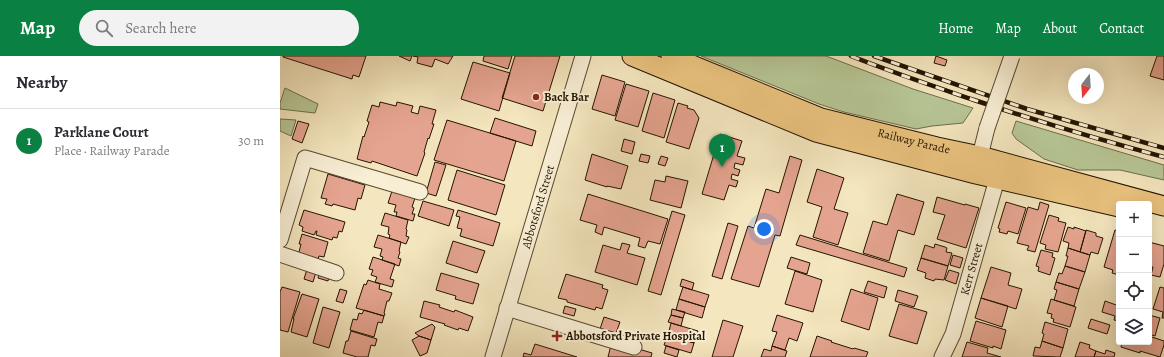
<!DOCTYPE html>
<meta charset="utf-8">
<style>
body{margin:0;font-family:Alegreya,serif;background:#f2f2f3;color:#2b2b33}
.controls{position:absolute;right:12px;bottom:12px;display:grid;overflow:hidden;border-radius:4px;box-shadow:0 4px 16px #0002}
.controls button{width:36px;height:36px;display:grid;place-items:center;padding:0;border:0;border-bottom:1px solid #e1e1e2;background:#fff;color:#2b2b33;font:20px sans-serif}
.compass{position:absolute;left:788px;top:12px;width:36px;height:36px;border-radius:50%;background:#fff;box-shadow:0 4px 16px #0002;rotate:197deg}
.you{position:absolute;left:484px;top:173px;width:14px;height:14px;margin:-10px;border:3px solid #fff;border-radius:50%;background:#1a73e8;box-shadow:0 0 0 6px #1a73e833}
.badge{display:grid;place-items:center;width:26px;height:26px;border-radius:50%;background:#0b8043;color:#fff;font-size:13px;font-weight:700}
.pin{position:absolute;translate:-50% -33px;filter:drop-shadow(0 1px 2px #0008)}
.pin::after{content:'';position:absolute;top:21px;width:14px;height:12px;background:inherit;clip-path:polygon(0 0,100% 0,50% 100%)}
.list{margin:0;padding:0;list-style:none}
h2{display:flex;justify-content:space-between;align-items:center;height:52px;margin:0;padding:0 16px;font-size:17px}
h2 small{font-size:13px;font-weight:400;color:#7c7c81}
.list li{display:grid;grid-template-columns:26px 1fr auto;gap:12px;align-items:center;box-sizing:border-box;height:64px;padding:0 16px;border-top:1px solid #e1e1e2}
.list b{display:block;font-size:15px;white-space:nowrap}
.list p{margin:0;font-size:13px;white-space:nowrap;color:#7c7c81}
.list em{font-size:13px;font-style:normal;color:#7c7c81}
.icon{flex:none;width:22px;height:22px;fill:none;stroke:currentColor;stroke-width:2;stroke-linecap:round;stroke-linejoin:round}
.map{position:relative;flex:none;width:884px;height:301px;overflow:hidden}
header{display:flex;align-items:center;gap:24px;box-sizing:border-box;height:56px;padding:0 20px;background:#0b8043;color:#fff}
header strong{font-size:19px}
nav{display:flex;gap:22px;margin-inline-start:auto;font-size:14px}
.search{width:280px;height:36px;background:#f2f2f3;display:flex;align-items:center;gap:10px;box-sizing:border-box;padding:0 14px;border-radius:22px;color:#7c7c81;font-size:15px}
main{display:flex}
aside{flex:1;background:#fff}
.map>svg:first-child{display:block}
.green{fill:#b7c695;stroke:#6e6d4b}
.building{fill:#e5a48f;stroke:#241401}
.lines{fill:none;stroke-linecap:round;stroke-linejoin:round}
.minor-casing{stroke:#584830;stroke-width:17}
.major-casing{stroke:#241401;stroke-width:21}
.minor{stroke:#f8efd5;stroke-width:15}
.major{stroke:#eac37f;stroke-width:19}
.rail-casing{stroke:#241401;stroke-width:4.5}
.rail{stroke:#f8efd5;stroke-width:3;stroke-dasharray:9;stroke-linecap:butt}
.minor-bridge-casing{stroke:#584830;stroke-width:17;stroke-linecap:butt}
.minor-bridge{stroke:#f8efd5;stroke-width:15}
.poi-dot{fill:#8f2418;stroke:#f8efd5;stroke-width:1.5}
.labels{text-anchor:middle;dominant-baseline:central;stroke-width:4;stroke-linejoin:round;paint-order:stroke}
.poi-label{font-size:12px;font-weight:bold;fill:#241401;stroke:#f8efd5;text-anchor:start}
.street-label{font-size:12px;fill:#241401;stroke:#f8efd5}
</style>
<header>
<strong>Map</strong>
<div class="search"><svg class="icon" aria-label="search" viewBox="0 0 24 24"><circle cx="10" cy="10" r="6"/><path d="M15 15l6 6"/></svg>Search here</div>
<nav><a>Home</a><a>Map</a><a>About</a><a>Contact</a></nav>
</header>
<main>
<aside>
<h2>Nearby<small></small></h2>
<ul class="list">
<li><span class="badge">1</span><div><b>Parklane Court</b><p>Place · Railway Parade</p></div><em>30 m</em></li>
</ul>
</aside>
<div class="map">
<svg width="884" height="301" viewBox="0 0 884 301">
<rect width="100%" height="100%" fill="#f4e6be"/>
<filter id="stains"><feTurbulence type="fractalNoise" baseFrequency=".005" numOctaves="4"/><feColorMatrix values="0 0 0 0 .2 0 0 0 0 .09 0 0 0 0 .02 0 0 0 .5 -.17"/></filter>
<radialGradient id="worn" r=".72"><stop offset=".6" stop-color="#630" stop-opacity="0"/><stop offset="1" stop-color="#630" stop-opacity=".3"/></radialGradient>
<path class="green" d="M421 0H546L633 33 693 52 683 67 652 70 636 73 564 56 539 48Z
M5 32 38 48 35 57 0 53V47Z
M0 63 16 64 11 80 0 75Z
M736 65 884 109V124L840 114H798L764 103 736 83 732 77Z"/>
<path class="building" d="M3 0H86L79 21 73 19 72 23 3 1Z
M119 0H132L130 5Z
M133 0H173L168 8 155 3 152 11 137 7 138 1Z
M204 0H232L228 13 203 5Z
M235 0H280L263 55 222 42Z
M656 0 667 4 665 10 654 7Z
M877 0H884V24L870 20Z
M193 6 230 17 219 55 181 43Z
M322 19 345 26 335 60 312 53Z
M346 28 369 35 358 71 335 64Z
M373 37 395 44 384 82 362 75Z
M100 46 116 50 117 46 133 50 131 56 138 58 140 50 156 54 152 68H154L149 83 148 82 144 96 145 97 137 120 92 105 91 107 77 103 83 80 84 81 89 66 87 65 92 49 99 51Z
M398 47 408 50 407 52 414 54 419 62 409 93 386 86Z
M215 62 256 75 252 90 210 77Z
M167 64 236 85 224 125 154 104Z
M18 65 29 68 22 87 12 83Z
M440 78 462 85 457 100 465 102 463 109 455 107 454 112 460 114 458 120 452 118 451 123 458 125 456 131 449 129 444 144 422 138Z
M344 83 355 86 352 98 341 95Z
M312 98 348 110 341 133 327 130V131L305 124Z
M361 98 370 100 368 107 359 105Z
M381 100 388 102 385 110 378 108Z
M510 100 522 104 500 180 495 179 479 231 451 223 468 170 474 172 486 133 499 137Z
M155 106 166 109 156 140 146 137Z
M537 113 564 122 554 153 568 157 558 189 533 181 542 151 527 146Z
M177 114 225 129 216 159 168 144Z
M48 118 85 129 81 143 78 142 75 154 53 148 52 150 45 148 47 143 41 142Z
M386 120 408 125 401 152 370 144 375 124 385 126Z
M112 135 135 142 132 151 134 152 132 158H135L133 165 116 160 117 156H114L116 149 108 147Z
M308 138 388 163 380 188 368 185 365 192 358 190 360 182 324 171 322 179 315 176 317 169 300 164Z
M617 138 644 146 634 179 618 174 609 205 583 197 593 165 607 169Z
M657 141 685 149V148L699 152 686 192 657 183 665 159 653 156Z
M143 145 174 154 169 170 138 160Z
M726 146 746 152 738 178 728 175 727 178 719 176 720 173 718 172Z
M760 146 769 149 755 196 747 194 749 190 737 187 748 151 758 154Z
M24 154 65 166 62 176 59 175 57 182 53 181 52 184 36 179 37 175H36L34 179 22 175 23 171 19 169Z
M178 154 220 167 213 190 180 180 182 173 177 172 180 161 176 160Z
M392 155 405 159 381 239 368 235Z
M105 157 128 164 126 173 127 174 126 180 129 181 126 188 109 182 110 179 108 178 109 171 101 169Z
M769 159 779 162 778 165 786 167 778 196 765 193 766 189 760 187Z
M448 167 458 170 442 223 432 220Z
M788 171 794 173V171L806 175 800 196 788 192 789 187 783 185Z
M806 174 816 177V180L823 182 818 198 811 196 810 199 800 196Z
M835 174 839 175V219L832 217 833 214 824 211Z
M22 178 48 186 44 201 39 200 37 206 18 200 21 188H19Z
M98 179 121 186 119 195 120 196 118 202 121 203 119 210 102 204 103 201 100 200 102 193 94 191Z
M520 179 627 212 624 221 516 189Z
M173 185 205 195 197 217 166 207Z
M869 186 884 190V208L880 221 871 219 873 211 869 210Z
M342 187 350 189 347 197 365 202 357 229 315 216 323 189 340 194Z
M655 188 665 191 667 192 666 196 672 197 668 210 641 202 645 189 654 192Z
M788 192 810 199 805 216 785 210 788 200H786Z
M761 194 773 197 772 201 775 202 770 219 758 215 759 211 756 210Z
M673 199 683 202 680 212 670 209Z
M93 201 115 208 110 223 114 224 112 231 95 226 97 221 91 219 93 214 89 213Z
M511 201 530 207 527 218 507 212Z
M641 202 668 210 664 224 655 223 654 225 645 222 646 217 637 214Z
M28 210 37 213 33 226 24 223Z
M785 210 805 216 799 233 776 226 779 217 782 218Z
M711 211 731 217 728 229 742 233 736 253 701 242Z
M40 214 50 216 48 225 38 222Z
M669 214 679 217 676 228 665 224Z
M515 215 542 224 533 256 505 248Z
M161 217 199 228 193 248 175 243 176 240 156 234Z
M286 218 323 229 322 232 328 234 322 253 316 251 315 254 287 246V244L278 242Z
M402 223 414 227 412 234 400 230Z
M88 224 100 228 99 233 112 237 109 245H107L104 257 105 258 104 260 76 252 84 228 86 229Z
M588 225 607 231 604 242 584 236Z
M776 226 799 233 794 250 774 244 777 234 774 233Z
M2 231 20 236 8 276 0 274V236Z
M403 231 429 239 425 251 399 243Z
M880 231 884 232V262H882L883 256 873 253Z
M60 233 67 235 63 247 56 245Z
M571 233 598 242 589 274 561 265Z
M618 234 638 240 634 251 615 245Z
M22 238 39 243 27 281 11 276 14 263H13Z
M701 242 728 250 722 271 695 262Z
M399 243 425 251 422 262 396 254Z
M771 243 796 251 790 271 773 266 774 263 771 262 772 258 767 257Z
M144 245 160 249 159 251 174 256 175 254 193 261 188 275 179 272 178 274 164 269 165 268 140 261Z
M825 245 839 250V265L834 264 835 260 822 256Z
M619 248 647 256 637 288 609 280Z
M285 250 296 253 294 260 283 257Z
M43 251 60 256 49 292 33 287Z
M392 253 405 256 403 262 391 259Z
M84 254 104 260 102 267 98 266 94 281 70 274 73 263 77 264 79 257 82 258Z
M391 259 403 262 401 270 388 266Z
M497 259 523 267 517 285 509 282 505 294 492 290 497 276 492 275Z
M869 259 880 262 875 280 869 278Z
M324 261 340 266 336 277 320 273Z
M811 263 830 269 827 278 808 272Z
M443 264 463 270 453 301H432Z
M696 265 726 274 721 293 713 290V292L690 285Z
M765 266 788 273 783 292 762 285 764 278 762 277Z
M391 267 418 275 414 287 388 279Z
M152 268 155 271 151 284 139 280 135 277Z
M71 275 97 283 95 290 91 289 88 301H77L63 297 66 285H68Z
M388 279 414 287 411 297 384 289Z
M139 280 151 284 147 297 140 300 132 284Z
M537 280 552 285 551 286 573 293 574 292 588 296 586 301H530Z
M869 280 884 285V289L880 301 860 295V297L841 291 842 286H869Z
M332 285 372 297 371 301H328Z
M762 285 783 292 780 301 753 300 755 291 760 292Z
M687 286 708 292 707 297 721 301H682Z
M800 286 810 289 809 292 816 295 814 301H795Z
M255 288 297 301H243L244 297 251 299Z
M386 290 399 294 397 301 384 297Z
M492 290 507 295 505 301H481L484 293 491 295Z
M826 294 835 297 834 301H814L816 295 825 298Z"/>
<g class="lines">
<g class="minor-casing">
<g id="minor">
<path d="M700 100 707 72"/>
<path d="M0 184 25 102 140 136"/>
<path d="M0 198 56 217"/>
<path d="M227 252 354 291"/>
<path id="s1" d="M213 301 303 0"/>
<path id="s2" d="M662 301 673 278 717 123"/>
</g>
</g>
<g class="major-casing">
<g id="major">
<path d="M352 0 536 76 696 118 839 151"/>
<path id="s3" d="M391 0 419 12 541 62 657 91 700 100 884 150"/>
</g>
</g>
<use href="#minor" class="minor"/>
<use href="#major" class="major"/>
<g class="rail-casing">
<path id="rail" d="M571 0C611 16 653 30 694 44 757 65 820 84 884 101
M594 0 747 53 884 92"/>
</g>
<use href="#rail" class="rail"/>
<g class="minor-bridge-casing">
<path id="minor-bridge" d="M707 72 732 0"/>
</g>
<use href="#minor-bridge" class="minor-bridge"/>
</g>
<g class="poi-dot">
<circle cx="256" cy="41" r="4"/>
<path d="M275 274h4v4h4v4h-4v4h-4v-4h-4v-4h4z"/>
</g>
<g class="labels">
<g class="poi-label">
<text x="264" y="41">Back Bar</text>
<text x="286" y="280">Abbotsford Private Hospital</text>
</g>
<g class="street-label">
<text stroke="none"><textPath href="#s3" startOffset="258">Railway Parade</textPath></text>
<text stroke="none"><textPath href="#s1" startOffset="157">Abbotsford Street</textPath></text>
<text stroke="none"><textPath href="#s2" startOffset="93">Kerr Street</textPath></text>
</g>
</g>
<rect width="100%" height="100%" filter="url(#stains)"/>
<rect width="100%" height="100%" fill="url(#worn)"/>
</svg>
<div class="controls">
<button>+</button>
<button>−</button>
<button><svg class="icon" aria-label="locate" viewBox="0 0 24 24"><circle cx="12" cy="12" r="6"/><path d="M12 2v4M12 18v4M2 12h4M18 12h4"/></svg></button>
<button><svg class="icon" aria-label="layers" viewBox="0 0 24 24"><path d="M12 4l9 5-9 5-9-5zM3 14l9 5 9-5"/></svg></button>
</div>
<svg class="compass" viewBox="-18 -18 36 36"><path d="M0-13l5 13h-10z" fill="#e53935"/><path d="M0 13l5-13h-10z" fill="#7c7c81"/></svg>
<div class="you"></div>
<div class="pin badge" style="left:442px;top:111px">1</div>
</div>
</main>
